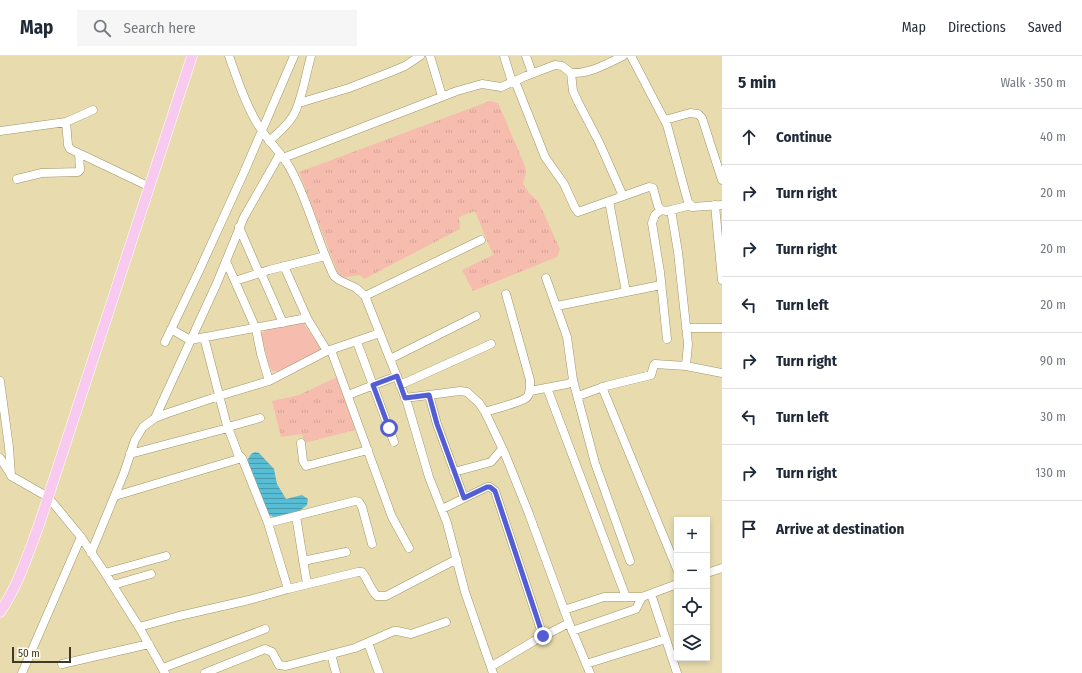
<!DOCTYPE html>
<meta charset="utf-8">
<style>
body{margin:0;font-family:"Fira Sans Condensed",sans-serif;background:#f6f6f7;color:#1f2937}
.controls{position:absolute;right:12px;bottom:12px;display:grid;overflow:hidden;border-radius:0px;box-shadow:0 2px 6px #0003}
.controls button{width:36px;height:36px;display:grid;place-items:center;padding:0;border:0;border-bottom:1px solid #e0e1e3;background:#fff;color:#1f2937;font:20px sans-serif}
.scale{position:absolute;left:12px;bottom:10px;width:59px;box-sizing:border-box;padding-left:4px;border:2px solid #3f3a27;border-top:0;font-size:11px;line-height:14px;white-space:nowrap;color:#3f3a27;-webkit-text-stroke:3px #fffdf3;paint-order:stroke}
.stop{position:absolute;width:12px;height:12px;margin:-9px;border:3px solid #535ed4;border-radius:50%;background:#fff}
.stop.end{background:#535ed4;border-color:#fff;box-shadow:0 1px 4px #0008}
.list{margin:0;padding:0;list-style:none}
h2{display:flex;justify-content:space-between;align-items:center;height:52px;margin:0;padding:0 16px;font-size:17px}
h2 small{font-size:13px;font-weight:400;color:#747a83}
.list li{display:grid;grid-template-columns:26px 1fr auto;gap:12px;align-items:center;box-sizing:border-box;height:56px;padding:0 16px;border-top:1px solid #e0e1e3}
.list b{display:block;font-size:15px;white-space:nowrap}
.list em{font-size:13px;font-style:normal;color:#747a83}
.icon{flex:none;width:22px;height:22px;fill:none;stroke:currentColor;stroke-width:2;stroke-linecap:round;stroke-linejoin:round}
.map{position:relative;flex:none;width:722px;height:617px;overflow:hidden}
header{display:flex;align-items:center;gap:24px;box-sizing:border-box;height:56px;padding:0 20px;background:#fff;border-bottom:1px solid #e0e1e3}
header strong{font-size:19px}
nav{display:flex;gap:22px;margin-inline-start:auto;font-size:14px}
.search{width:280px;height:36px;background:#f6f6f7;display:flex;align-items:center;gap:10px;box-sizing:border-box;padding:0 14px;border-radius:0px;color:#747a83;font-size:15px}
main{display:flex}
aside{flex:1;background:#fff}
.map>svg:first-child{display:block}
.grass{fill:url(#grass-tufts)}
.pitch{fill:#f6bcae}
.water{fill:url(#water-rules)}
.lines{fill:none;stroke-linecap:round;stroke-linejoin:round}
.minor-casing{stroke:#a09469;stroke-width:9}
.major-casing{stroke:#fff;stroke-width:11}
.minor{stroke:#fff;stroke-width:8}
.major{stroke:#f9caef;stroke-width:10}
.route{stroke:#535ed4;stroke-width:5}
</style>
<header>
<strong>Map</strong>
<div class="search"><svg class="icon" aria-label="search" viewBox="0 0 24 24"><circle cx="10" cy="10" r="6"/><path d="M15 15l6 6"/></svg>Search here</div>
<nav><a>Map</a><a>Directions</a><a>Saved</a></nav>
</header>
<main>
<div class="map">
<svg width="722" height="617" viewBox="0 0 722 617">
<defs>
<pattern id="grass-tufts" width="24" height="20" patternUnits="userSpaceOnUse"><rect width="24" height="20" fill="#f6bcae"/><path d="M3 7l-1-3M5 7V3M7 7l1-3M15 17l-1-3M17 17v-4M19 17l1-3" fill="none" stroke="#d4a296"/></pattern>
<pattern id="water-rules" width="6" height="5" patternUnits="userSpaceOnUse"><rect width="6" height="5" fill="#57bdd4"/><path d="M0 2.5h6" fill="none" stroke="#499bac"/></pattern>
</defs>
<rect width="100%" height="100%" fill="#e8dcae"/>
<path class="grass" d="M490 45 498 47 525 110 526 117 523 127 529 137 538 145 560 193 557 201 473 235 462 214 493 199 475 155 459 161 460 173 364 223 360 219 340 222 299 116Z
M337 321 355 374 304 387 302 378 281 381 272 345 299 339Z"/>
<path class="pitch" d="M297 266 304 268 322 294 278 315H272L269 309 261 278 268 273Z"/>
<path class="water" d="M255 396 259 397 274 413 277 428 286 443 302 439 308 443 307 449 298 456 275 462 267 457 247 405 251 398Z"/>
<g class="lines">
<g class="minor-casing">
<path id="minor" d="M229 0C238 25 247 53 262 75 271 88 283 99 290 112 309 146 317 185 334 220L339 224 356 232 365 240 407 346 429 421 447 467 465 536 493 617
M430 0 442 40
M504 0 512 26
M526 0 532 17
M631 0 667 69 688 146 692 151 722 149
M571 17 573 35 578 46 599 86 623 140
M515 25 545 101 564 128 575 152 578 156 649 131 653 132 658 150 661 154 667 155 691 149
M299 47 349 32 388 17 405 10 420 0
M665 64 690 57 698 58 702 62 722 124
M66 66 68 89 70 93 150 131
M0 75 66 66 93 54
M269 85C278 77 287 70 293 60 302 45 306 17 311 0
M283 102 457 35 482 28 501 31 526 20 555 9 562 10 571 17C589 18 607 8 623 0
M17 123 42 117 78 116 80 114 79 98
M609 145 626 236
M715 149 722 224
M661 154 655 159 652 167 660 216 667 283
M671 154 678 196 688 288 686 310
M239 171 259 217
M226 205 256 273 261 298 269 325
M284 210 307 262 327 295
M261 217 283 267
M235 225 269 214 325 200
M365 240 481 184
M557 250 661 229
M686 272H722
M171 273 190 284 307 262
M165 286 199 215 245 114 294 0
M357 286 394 386
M331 294 392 461 409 492
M390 303 476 260
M573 324 595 407 630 505
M0 325 9 391 11 420 48 441 81 481 105 517 139 571 165 617
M400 329 491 288
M602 331 677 513
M547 332 626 541
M530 335 567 328 572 326 573 324 567 281 546 222
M348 339 397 320
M429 339 437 368 464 442
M578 340 606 330 651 319 654 309 655 308 686 310 722 317
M405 342 460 335 467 336 479 347 485 356 505 398 529 458 569 567 590 617
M485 356C494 353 519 347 526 342 531 338 530 330 530 324L506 238
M155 362 217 227 244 161 280 98
M228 371 260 362
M301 387 303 405 306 410 368 394
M130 398 228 372
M0 402 11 419
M454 416 491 406 502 393
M115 440 242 402
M442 453 487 431H490L495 435 543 580
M296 460 307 528
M268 467 355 445 359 446 362 451 372 488
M91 497 124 417 135 384 143 371 155 362 168 357 219 340 269 325 327 295 380 277
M303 505 346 496
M105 517 166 500
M707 517 722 512
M113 529 151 518
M288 533 358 516H362C368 524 370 533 377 540H386L457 503
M651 538 677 617
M564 554 604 541H642L677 528
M139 571 179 560 249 544 288 533 268 467 242 402 238 398 226 366 204 281
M572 575 636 553 642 541
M368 587 379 617
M331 598 336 617
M62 608 149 588
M586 608 666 583
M492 610 534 585 569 567
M163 612 265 573
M22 617 81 481
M205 617 265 593 272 596 279 609 286 610 355 592 394 575H397L411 578 446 566"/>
</g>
<g class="major-casing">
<path id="major" d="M0 556C18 530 28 498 39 469L192 0"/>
</g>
<use href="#minor" class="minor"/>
<use href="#major" class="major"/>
</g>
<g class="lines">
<path class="route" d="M389 372 373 329 397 320 405 342 429 339 437 368 464 442 487 431H490L495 435 543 580"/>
</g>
</svg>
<div class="controls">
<button>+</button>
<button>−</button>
<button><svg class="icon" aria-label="locate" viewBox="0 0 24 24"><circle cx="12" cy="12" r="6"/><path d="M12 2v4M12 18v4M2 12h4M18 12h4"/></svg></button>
<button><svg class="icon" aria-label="layers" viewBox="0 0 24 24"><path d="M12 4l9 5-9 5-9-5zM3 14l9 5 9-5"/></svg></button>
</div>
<div class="scale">50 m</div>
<div class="stop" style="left:389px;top:372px"></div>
<div class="stop end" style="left:543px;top:580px"></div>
</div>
<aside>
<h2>5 min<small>Walk · 350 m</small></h2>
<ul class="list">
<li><svg class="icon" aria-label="ahead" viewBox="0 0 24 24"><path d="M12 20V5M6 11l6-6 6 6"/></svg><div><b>Continue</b></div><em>40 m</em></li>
<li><svg class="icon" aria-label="right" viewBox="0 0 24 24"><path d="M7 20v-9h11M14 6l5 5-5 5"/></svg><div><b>Turn right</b></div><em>20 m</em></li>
<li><svg class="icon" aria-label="right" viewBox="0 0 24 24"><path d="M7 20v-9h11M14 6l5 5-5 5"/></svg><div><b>Turn right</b></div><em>20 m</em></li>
<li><svg class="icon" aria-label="left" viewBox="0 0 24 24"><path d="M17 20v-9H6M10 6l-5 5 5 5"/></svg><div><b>Turn left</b></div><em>20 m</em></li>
<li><svg class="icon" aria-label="right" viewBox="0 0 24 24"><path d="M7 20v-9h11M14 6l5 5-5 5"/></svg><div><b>Turn right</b></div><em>90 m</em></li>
<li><svg class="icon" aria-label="left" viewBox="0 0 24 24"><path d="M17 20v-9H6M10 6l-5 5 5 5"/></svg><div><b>Turn left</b></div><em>30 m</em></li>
<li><svg class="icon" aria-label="right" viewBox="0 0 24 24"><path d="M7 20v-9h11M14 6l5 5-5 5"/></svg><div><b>Turn right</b></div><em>130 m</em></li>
<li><svg class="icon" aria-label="arrive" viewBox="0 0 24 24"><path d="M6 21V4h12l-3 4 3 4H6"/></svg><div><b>Arrive at destination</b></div></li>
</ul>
</aside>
</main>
